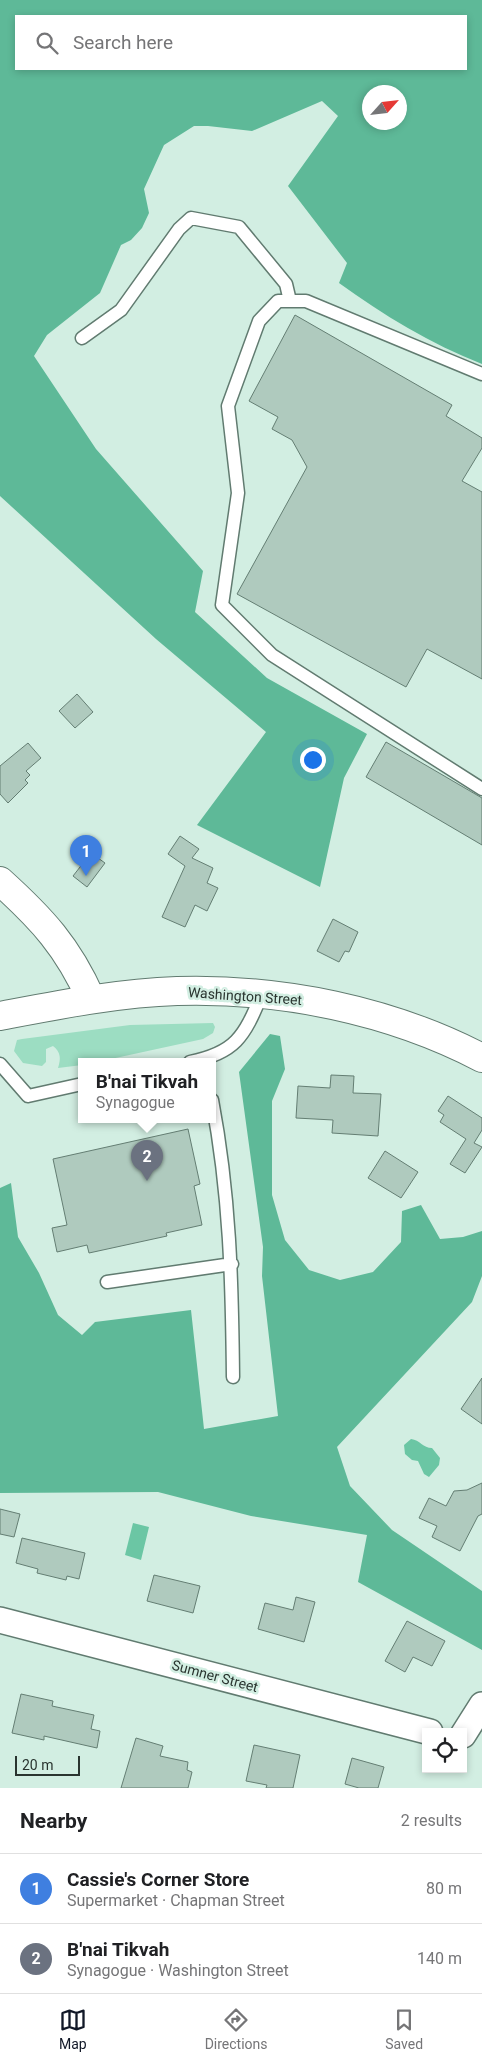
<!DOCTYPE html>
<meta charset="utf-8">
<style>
body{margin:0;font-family:Roboto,sans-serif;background:#f2f2f2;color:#202124}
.controls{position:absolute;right:15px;bottom:15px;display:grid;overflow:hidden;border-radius:0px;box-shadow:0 2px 8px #0003}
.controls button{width:45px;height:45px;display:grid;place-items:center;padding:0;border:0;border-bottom:1px solid #e0e0e0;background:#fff;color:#202124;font:25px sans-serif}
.compass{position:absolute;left:362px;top:85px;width:45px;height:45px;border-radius:50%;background:#fff;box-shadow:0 2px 8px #0003;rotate:63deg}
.scale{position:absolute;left:15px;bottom:12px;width:65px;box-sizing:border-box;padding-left:5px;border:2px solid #29342f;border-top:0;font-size:14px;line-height:18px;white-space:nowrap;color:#29342f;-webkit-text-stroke:4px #d2eee2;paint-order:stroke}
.you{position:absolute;left:312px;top:759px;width:18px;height:18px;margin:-12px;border:4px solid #fff;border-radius:50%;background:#1a73e8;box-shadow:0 0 0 8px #1a73e833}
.badge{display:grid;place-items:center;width:32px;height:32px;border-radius:50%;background:#111827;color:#fff;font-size:16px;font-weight:700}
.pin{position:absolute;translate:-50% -41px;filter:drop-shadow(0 1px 2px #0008)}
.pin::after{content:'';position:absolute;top:26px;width:18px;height:15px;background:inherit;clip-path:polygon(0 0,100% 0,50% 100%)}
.popup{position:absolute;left:78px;top:1058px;width:138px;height:65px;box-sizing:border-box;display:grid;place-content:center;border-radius:0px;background:#fff;filter:drop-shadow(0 1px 4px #0005);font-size:16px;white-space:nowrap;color:#757577}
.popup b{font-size:19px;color:#202124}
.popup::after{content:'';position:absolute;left:50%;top:100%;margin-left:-10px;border:10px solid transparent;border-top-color:#fff}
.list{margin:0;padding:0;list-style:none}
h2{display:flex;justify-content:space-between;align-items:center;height:65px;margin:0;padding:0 20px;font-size:21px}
h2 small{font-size:16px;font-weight:400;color:#757577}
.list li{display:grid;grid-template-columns:32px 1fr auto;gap:15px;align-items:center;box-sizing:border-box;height:70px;padding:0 20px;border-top:1px solid #e0e0e0}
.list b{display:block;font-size:19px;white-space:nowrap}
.list p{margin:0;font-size:16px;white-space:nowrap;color:#757577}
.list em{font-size:16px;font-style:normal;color:#757577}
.icon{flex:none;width:28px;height:28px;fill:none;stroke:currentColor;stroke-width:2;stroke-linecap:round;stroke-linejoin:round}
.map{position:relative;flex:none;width:482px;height:1788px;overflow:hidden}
.search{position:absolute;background:#fff;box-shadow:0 2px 8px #0003;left:15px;right:15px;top:15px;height:55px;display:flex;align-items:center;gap:12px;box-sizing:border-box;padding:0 18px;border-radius:0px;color:#757577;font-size:19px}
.sheet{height:205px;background:#fff}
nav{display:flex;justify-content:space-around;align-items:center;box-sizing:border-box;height:70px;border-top:1px solid #e0e0e0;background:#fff;font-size:14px;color:#757577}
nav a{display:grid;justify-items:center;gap:2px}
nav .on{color:#111827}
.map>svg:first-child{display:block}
.green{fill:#9cddc2}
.forest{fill:#5eb998;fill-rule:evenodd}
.water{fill:#6bc6a4}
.building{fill:#afcabe;stroke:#647e73}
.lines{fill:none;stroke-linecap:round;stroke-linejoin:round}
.service-casing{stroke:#617b70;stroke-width:15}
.minor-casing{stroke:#617b70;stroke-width:28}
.tertiary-casing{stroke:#617b70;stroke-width:30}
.secondary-casing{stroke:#617b70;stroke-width:30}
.service{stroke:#fff;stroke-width:12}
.minor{stroke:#fff;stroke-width:25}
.tertiary{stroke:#fff;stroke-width:28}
.secondary{stroke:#fff;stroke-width:28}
.labels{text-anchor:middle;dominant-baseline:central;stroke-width:5;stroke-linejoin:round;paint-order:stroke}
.street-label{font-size:14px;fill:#29342f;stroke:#d2eee2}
</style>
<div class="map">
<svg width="482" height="1788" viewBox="0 0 482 1788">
<rect width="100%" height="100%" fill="#d2eee2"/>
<path class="green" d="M213 1023 215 1027 213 1033 203 1039 97 1062H82V1065L58 1068C61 1059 61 1052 53 1046L46 1049V1062L42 1066 23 1063 14 1051 17 1040 22 1039 130 1025Z"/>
<path class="forest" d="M0 0H482V364C431 344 383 315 339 283L347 263 288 186 338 116 322 101 252 131 208 126H194L164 145 144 189 149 213 142 228 131 240 121 245 100 293 47 335 34 356 96 449 203 571 195 612 267 678 367 734 344 778 320 887 197 825 266 732 156 639 0 496ZM16 16H466V69H16ZM370 92H400V122H370Z
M270 1034 280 1036 285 1069 272 1101V1195L285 1240 309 1270 340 1280 373 1272 401 1242 402 1211 421 1205 440 1239 463 1237 482 1231V1276L472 1302 337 1447 350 1486 392 1530 482 1591V1650L358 1582 367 1535 251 1516 158 1492 0 1493V1188L11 1183 18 1237 39 1273 58 1315 82 1335 95 1322 191 1310 204 1429 278 1416 262 1276 263 1247 239 1072Z"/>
<path class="water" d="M411 1439C420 1440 423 1448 432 1448L440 1458 439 1465 429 1477 424 1474 418 1461 412 1460 405 1454 404 1445Z
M133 1523 149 1527 141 1560 125 1555Z"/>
<path class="building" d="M295 315 452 405 446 416 482 438V448L462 481 482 492V679L427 649 406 687 237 594 307 467 292 440 272 429 278 417 249 401Z
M77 694 93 712 75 728 59 711Z
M386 742 482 798V845L366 777Z
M28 743 41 758 26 771 30 775 25 780 28 783 8 803 0 794V766Z
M180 836 199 849 192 858 213 868 207 883 218 888 207 911 195 905 185 927 162 917 185 866 168 854Z
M91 853 105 863 87 887 73 876Z
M333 919 358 932 349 952 345 951 339 962 317 951Z
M331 1075 354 1076 353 1093 381 1094 378 1136 332 1133 333 1120 296 1118 298 1086 330 1088Z
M448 1096 482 1118V1130L474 1143 482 1147 465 1173 450 1164 466 1139 440 1122 444 1115 438 1111Z
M188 1129 200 1184 194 1186 202 1225 166 1233 167 1236 89 1253 87 1245 57 1252 52 1228 67 1225 53 1159Z
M385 1151 418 1172 401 1198 368 1178Z
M482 1378V1424L461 1409Z
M482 1483V1514L478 1516 460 1551 432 1537 437 1526 419 1518 429 1498 446 1506 454 1491 467 1490Z
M0 1509 20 1514 14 1537 0 1534Z
M22 1538 85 1553 79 1579 67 1576 66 1580 37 1573 38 1569 16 1563Z
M154 1575 200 1586 193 1613 147 1601Z
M296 1597 315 1602 304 1642 258 1629 265 1603 293 1610Z
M407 1621 445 1641 432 1666 413 1657 405 1672 385 1661Z
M21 1694 53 1701 52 1706 94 1715 91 1729 100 1731 97 1748 44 1736V1740L12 1733Z
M136 1738 163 1746 160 1756 188 1762 187 1770 192 1772 188 1788H121Z
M254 1745 300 1755 293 1788H266L267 1785 246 1781Z
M352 1758 384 1767 378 1788H359L345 1784Z"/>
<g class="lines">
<g class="service-casing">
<path id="service" d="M82 338 121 310 179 229 191 218 239 227 286 284 290 301
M482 374 306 301H278L259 321 228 406 238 493 222 605 272 655 482 789
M190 1062C235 1053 244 1037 261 996
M0 1064 28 1096 82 1084
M212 1100C230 1195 232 1281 233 1377
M107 1282 232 1264"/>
</g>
<g class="minor-casing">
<path id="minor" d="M0 1620 430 1732
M463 1735 482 1705"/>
</g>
<g class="tertiary-casing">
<path id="tertiary" d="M0 881C42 919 68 947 91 999"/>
</g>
<g class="secondary-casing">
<path id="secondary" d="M0 1016C58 1005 117 993 177 991 281 988 390 1010 482 1058"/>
</g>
<use href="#service" class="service"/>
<use href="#minor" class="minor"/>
<use href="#tertiary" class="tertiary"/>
<use href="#secondary" class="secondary"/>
</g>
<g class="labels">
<g class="street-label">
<text transform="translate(245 996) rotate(4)">Washington Street</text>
<text transform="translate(215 1676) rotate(15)">Sumner Street</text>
</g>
</g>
</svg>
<div class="controls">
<button><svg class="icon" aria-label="locate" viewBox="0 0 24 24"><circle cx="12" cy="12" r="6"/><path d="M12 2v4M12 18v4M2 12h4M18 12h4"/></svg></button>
</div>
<svg class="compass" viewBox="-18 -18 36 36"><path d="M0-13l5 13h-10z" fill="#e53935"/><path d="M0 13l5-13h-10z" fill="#757577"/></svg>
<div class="scale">20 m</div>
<div class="you"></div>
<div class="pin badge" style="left:86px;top:876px;background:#3f7fe0">1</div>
<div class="pin badge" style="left:147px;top:1181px;background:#6b7280">2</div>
<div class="popup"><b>B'nai Tikvah</b>Synagogue</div>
<div class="search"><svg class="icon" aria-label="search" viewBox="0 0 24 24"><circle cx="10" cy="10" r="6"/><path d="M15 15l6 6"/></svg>Search here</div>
</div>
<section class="sheet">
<h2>Nearby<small>2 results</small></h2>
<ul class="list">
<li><span class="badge" style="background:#3f7fe0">1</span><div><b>Cassie's Corner Store</b><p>Supermarket · Chapman Street</p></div><em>80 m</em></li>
<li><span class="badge" style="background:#6b7280">2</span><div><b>B'nai Tikvah</b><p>Synagogue · Washington Street</p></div><em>140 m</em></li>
</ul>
</section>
<nav>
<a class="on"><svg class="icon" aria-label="map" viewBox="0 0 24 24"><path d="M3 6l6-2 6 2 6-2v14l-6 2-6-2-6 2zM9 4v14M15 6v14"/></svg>Map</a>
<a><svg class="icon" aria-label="directions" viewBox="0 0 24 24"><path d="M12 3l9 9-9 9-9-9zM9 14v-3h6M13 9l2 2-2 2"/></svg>Directions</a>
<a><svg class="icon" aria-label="saved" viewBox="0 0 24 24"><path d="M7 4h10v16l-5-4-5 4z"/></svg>Saved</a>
</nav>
